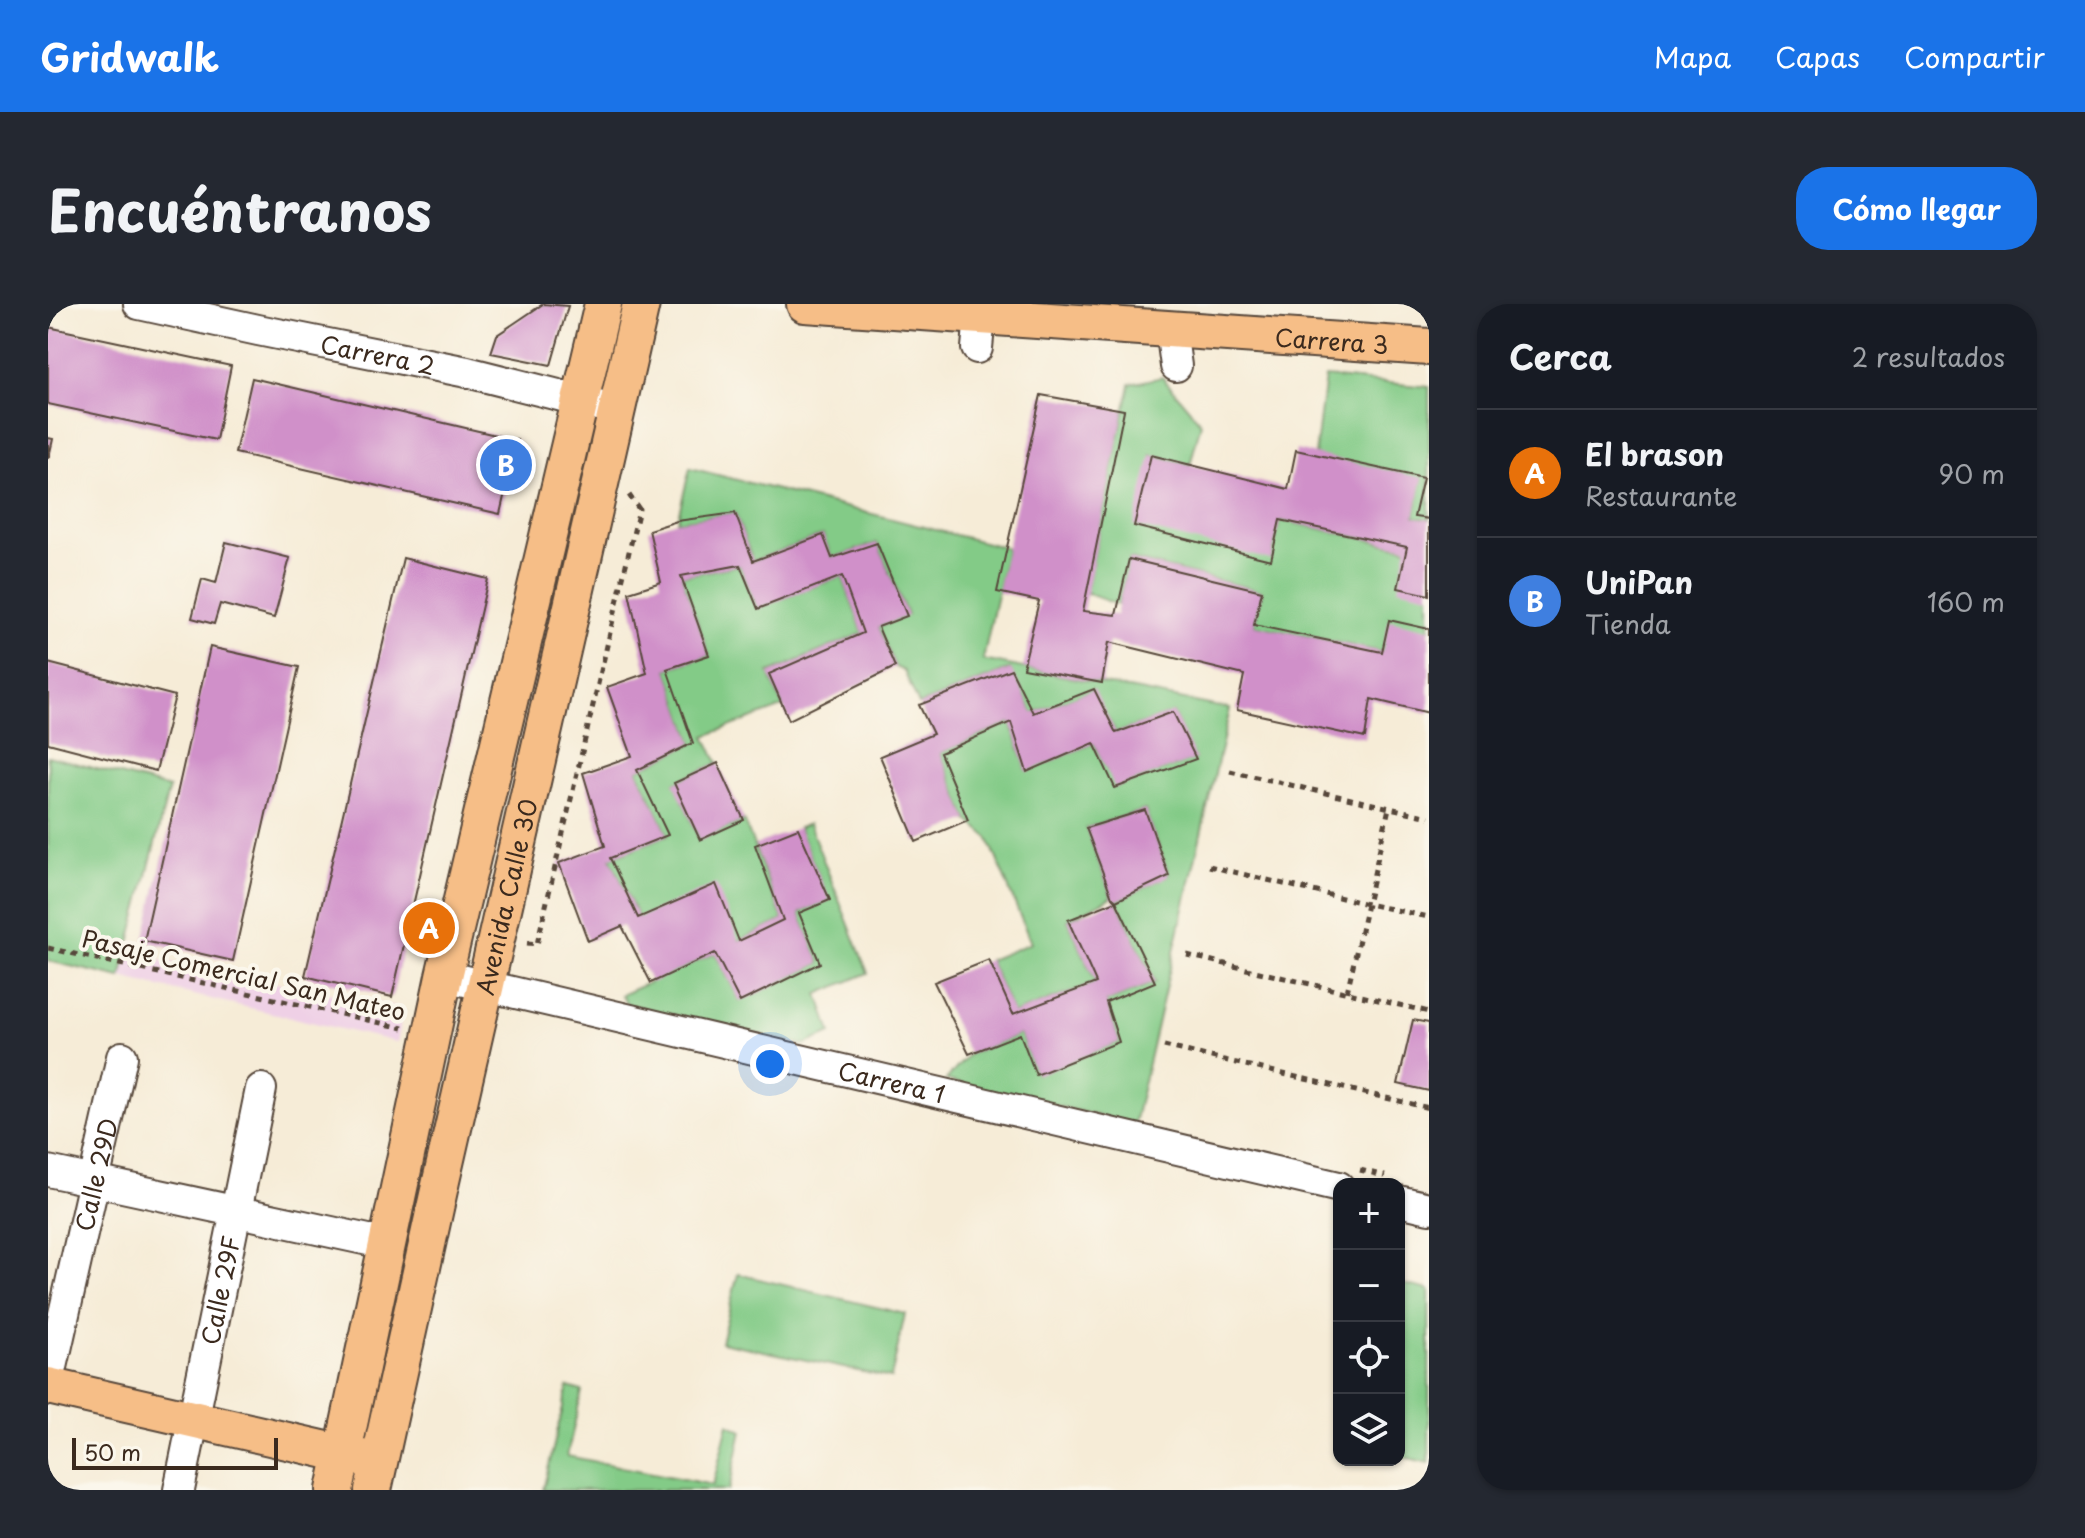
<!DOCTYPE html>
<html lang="es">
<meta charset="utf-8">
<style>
body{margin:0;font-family:"Playpen Sans",sans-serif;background:#242831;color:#f1f3f6}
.controls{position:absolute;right:24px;bottom:24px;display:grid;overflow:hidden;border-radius:16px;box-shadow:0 2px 6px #0004}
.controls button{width:72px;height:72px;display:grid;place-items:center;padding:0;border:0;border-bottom:2px solid #363941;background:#171b24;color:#f1f3f6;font:40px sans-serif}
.scale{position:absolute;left:24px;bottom:20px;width:206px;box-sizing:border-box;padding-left:8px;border:4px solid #3b2a1e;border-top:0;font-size:22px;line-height:28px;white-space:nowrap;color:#3b2a1e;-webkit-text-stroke:6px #fbf7ec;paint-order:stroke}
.you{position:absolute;left:722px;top:760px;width:28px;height:28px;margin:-20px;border:6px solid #fff;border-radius:50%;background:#1a73e8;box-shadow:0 0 0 12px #1a73e833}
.badge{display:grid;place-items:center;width:52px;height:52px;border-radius:50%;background:#1a73e8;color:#fff;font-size:26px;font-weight:700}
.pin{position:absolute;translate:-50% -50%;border:4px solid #fff;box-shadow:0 2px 8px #0006}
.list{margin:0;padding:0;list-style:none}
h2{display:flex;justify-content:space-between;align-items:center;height:104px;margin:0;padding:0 32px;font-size:34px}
h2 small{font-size:26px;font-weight:400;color:#9ea1a6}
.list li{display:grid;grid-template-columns:52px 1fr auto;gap:24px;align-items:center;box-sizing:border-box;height:128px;padding:0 32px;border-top:2px solid #363941}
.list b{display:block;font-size:30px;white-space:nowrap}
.list p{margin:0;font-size:26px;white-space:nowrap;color:#9ea1a6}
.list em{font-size:26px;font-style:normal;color:#9ea1a6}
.icon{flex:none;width:44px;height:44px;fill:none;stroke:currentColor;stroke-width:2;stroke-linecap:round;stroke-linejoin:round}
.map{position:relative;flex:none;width:1381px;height:1186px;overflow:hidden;border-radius:32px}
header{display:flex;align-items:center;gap:48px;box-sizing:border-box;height:112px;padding:0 40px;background:#1a73e8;color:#fff}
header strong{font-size:38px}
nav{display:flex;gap:44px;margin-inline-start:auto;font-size:28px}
.intro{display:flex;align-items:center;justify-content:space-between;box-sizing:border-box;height:192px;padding:0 48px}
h1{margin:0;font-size:56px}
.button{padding:20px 36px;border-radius:32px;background:#1a73e8;color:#fff;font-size:28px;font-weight:700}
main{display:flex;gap:48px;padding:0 48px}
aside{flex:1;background:#171b24;border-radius:32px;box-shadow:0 2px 6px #0004}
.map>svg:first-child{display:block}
.built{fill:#efd0e6}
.green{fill:#83cb87;stroke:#5f7a52;stroke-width:2}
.building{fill:#d090c9}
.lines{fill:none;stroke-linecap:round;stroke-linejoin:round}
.minor-casing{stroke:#57473a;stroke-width:34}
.major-casing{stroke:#57473a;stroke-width:40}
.path{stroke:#57473a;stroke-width:5;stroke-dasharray:6 6;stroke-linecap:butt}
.minor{stroke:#fff;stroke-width:30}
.major{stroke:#f6be87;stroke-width:36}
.labels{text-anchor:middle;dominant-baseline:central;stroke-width:8;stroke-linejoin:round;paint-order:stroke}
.street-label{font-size:24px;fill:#3b2a1e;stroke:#fbf7ec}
</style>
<header>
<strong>Gridwalk</strong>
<nav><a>Mapa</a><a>Capas</a><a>Compartir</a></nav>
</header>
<div class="intro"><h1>Encuéntranos</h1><a class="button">Cómo llegar</a></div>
<main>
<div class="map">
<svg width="1381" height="1186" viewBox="0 0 1381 1186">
<rect width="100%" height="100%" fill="#fbf7ec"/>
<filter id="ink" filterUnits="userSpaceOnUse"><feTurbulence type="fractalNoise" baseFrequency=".0125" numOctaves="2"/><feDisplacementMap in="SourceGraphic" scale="16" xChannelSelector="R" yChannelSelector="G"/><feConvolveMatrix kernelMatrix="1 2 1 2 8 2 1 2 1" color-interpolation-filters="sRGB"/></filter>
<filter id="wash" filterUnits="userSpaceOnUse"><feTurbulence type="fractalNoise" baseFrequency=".006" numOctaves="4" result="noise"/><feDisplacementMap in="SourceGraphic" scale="32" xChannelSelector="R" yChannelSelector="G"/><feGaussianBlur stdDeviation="1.8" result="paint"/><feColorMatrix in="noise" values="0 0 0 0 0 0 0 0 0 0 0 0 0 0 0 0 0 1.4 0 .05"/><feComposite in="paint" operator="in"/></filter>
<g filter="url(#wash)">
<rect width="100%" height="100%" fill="#f6ecd7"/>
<path class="built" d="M81 650 351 703 352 724 349 738 73 674Z"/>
<path class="green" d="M1114 73 1153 119 1142 161 1103 151 1223 255 1232 216 1359 244 1381 291V325L1334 348 1206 321 1214 287 1082 255 1070 301 1038 289 1082 80Z
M1277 73 1381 83V215L1366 213 1374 175 1267 151Z
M642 164 959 244 935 356 1182 405 1086 820 898 776 921 750 972 730 988 770 1071 738 1058 698 1107 678 1068 597 1121 571 1097 506 1038 524 1064 593 1020 616 1048 679 965 710 941 656 983 639 940 533 920 516 892 449 963 418 979 467 1046 439 1068 483 1147 455 1125 409 1068 429 1045 386 985 409 962 365 871 401 856 367 847 363 830 323 859 311 829 239 784 254 775 231 705 257 687 209 629 217Z
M692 261 710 304 794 272 815 329 721 369 735 403 657 432 670 459 627 479 652 536 696 516 735 616 691 637 590 614 562 554 620 531 589 466 645 439 619 365 661 351 633 272Z
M0 452 121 484 73 674 0 657Z
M761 520 820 669 770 690 783 729 756 741 579 700 573 691 667 649 692 697 772 659 751 609 781 596 750 524Z
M690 970 857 1010 843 1074 673 1038Z
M1351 979 1381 986V1159L1351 1152Z
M520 1083 534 1087 519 1152 665 1181 680 1120 694 1127 681 1186H495Z"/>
<g id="blocks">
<path class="building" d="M495 0 520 2 503 61 443 49 449 31Z
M0 23 183 62 168 136 0 100Z
M204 74 469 136 452 210 187 149Z
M993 91 1076 106 1035 307 1068 311 1081 255 1214 287 1206 321 1334 348 1341 316 1381 325V409L1323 395 1317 434 1189 406 1196 371 1061 338 1054 379 975 364 991 297 949 288Z
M0 134 5 135 1 153H0Z
M1248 146 1375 174 1366 213 1381 215V291L1350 284 1359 243 1232 216 1223 256 1086 222 1103 151 1240 185Z
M687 209 705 257 775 231 784 254 829 239 859 312 830 323 847 363 741 416 721 370 815 329 794 272 710 305 692 261 633 272 661 351 619 365 645 439 589 466 620 531 562 554 590 614 668 580 691 637 735 616 707 541 750 524 782 596 751 609 772 659 692 698 667 649 603 679 574 622 540 637 511 559 557 542 535 469 584 452 559 383 599 369 581 288 613 278 601 226 629 217Z
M178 238 242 254 226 314 172 300 166 320 144 314 154 275 168 279Z
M355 254 440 275 344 693 257 672Z
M162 343 251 363 185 657 96 637Z
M0 359 127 392 108 467 0 439Z
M963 365 985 409 1046 385 1068 429 1125 408 1148 455 1067 484 1046 439 979 468 963 418 892 449 920 516 868 538 832 452 885 430 871 401Z
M670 459 696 516 652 536 626 479Z
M1097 506 1121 572 1068 597 1064 593 1038 524Z
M1068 597 1107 678 1058 698 1071 738 988 771 972 730 921 750 886 678 941 656 965 710 1048 679 1020 616Z
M1365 716 1381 719V787L1350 780Z"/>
</g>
</g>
<g filter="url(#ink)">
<use href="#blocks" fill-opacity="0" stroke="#57473a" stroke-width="2"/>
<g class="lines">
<g class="minor-casing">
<g id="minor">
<path id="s1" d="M91 0 210 26 419 68 554 102"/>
<path d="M1123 25 1128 62"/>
<path d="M929 44 932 12"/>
<path id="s2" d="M396 672 1291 883"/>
<path d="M0 867 339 940"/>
<path d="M1351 897 1381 904"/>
<path id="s3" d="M0 1081 74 753"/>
<path id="s4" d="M131 1186 213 785"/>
</g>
</g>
<g class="major-casing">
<g id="major">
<path id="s5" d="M757 0 1381 43"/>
<path d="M0 1082 318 1155"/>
<path d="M287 1186 396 672 555 0"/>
<path id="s6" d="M325 1186 393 877 593 0"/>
</g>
</g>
<path class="path" d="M1182 467 1381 513
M1161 562 1319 600 1381 613
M479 639 489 640 591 205 581 191
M0 644 355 724
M1139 651 1381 708
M1299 688 1341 504
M1116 742 1381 804
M1312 866 1337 872"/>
<use href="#minor" class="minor"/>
<use href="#major" class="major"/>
</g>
</g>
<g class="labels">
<g class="street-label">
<text stroke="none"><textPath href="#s5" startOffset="528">Carrera 3</textPath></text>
<text stroke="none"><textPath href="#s1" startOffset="244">Carrera 2</textPath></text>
<text stroke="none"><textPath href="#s6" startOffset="608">Avenida Calle 30</textPath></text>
<text transform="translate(196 670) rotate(13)">Pasaje Comercial San Mateo</text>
<text stroke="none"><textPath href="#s2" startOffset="460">Carrera 1</textPath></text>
<text stroke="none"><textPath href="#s3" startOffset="216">Calle 29D</textPath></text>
<text stroke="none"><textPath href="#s4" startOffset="204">Calle 29F</textPath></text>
</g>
</g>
</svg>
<div class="controls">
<button>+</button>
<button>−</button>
<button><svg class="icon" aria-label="locate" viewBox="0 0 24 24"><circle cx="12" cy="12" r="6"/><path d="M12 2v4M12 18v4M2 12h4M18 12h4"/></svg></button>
<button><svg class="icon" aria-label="layers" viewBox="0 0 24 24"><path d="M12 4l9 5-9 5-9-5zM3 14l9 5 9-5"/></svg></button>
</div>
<div class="scale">50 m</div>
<div class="you"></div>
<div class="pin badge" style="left:381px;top:624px;background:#e8710a">A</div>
<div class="pin badge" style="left:458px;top:161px;background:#3f7fe0">B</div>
</div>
<aside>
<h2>Cerca<small>2 resultados</small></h2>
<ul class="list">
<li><span class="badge" style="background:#e8710a">A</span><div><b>El brason</b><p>Restaurante</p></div><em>90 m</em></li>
<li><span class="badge" style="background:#3f7fe0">B</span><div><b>UniPan</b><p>Tienda</p></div><em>160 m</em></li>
</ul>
</aside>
</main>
